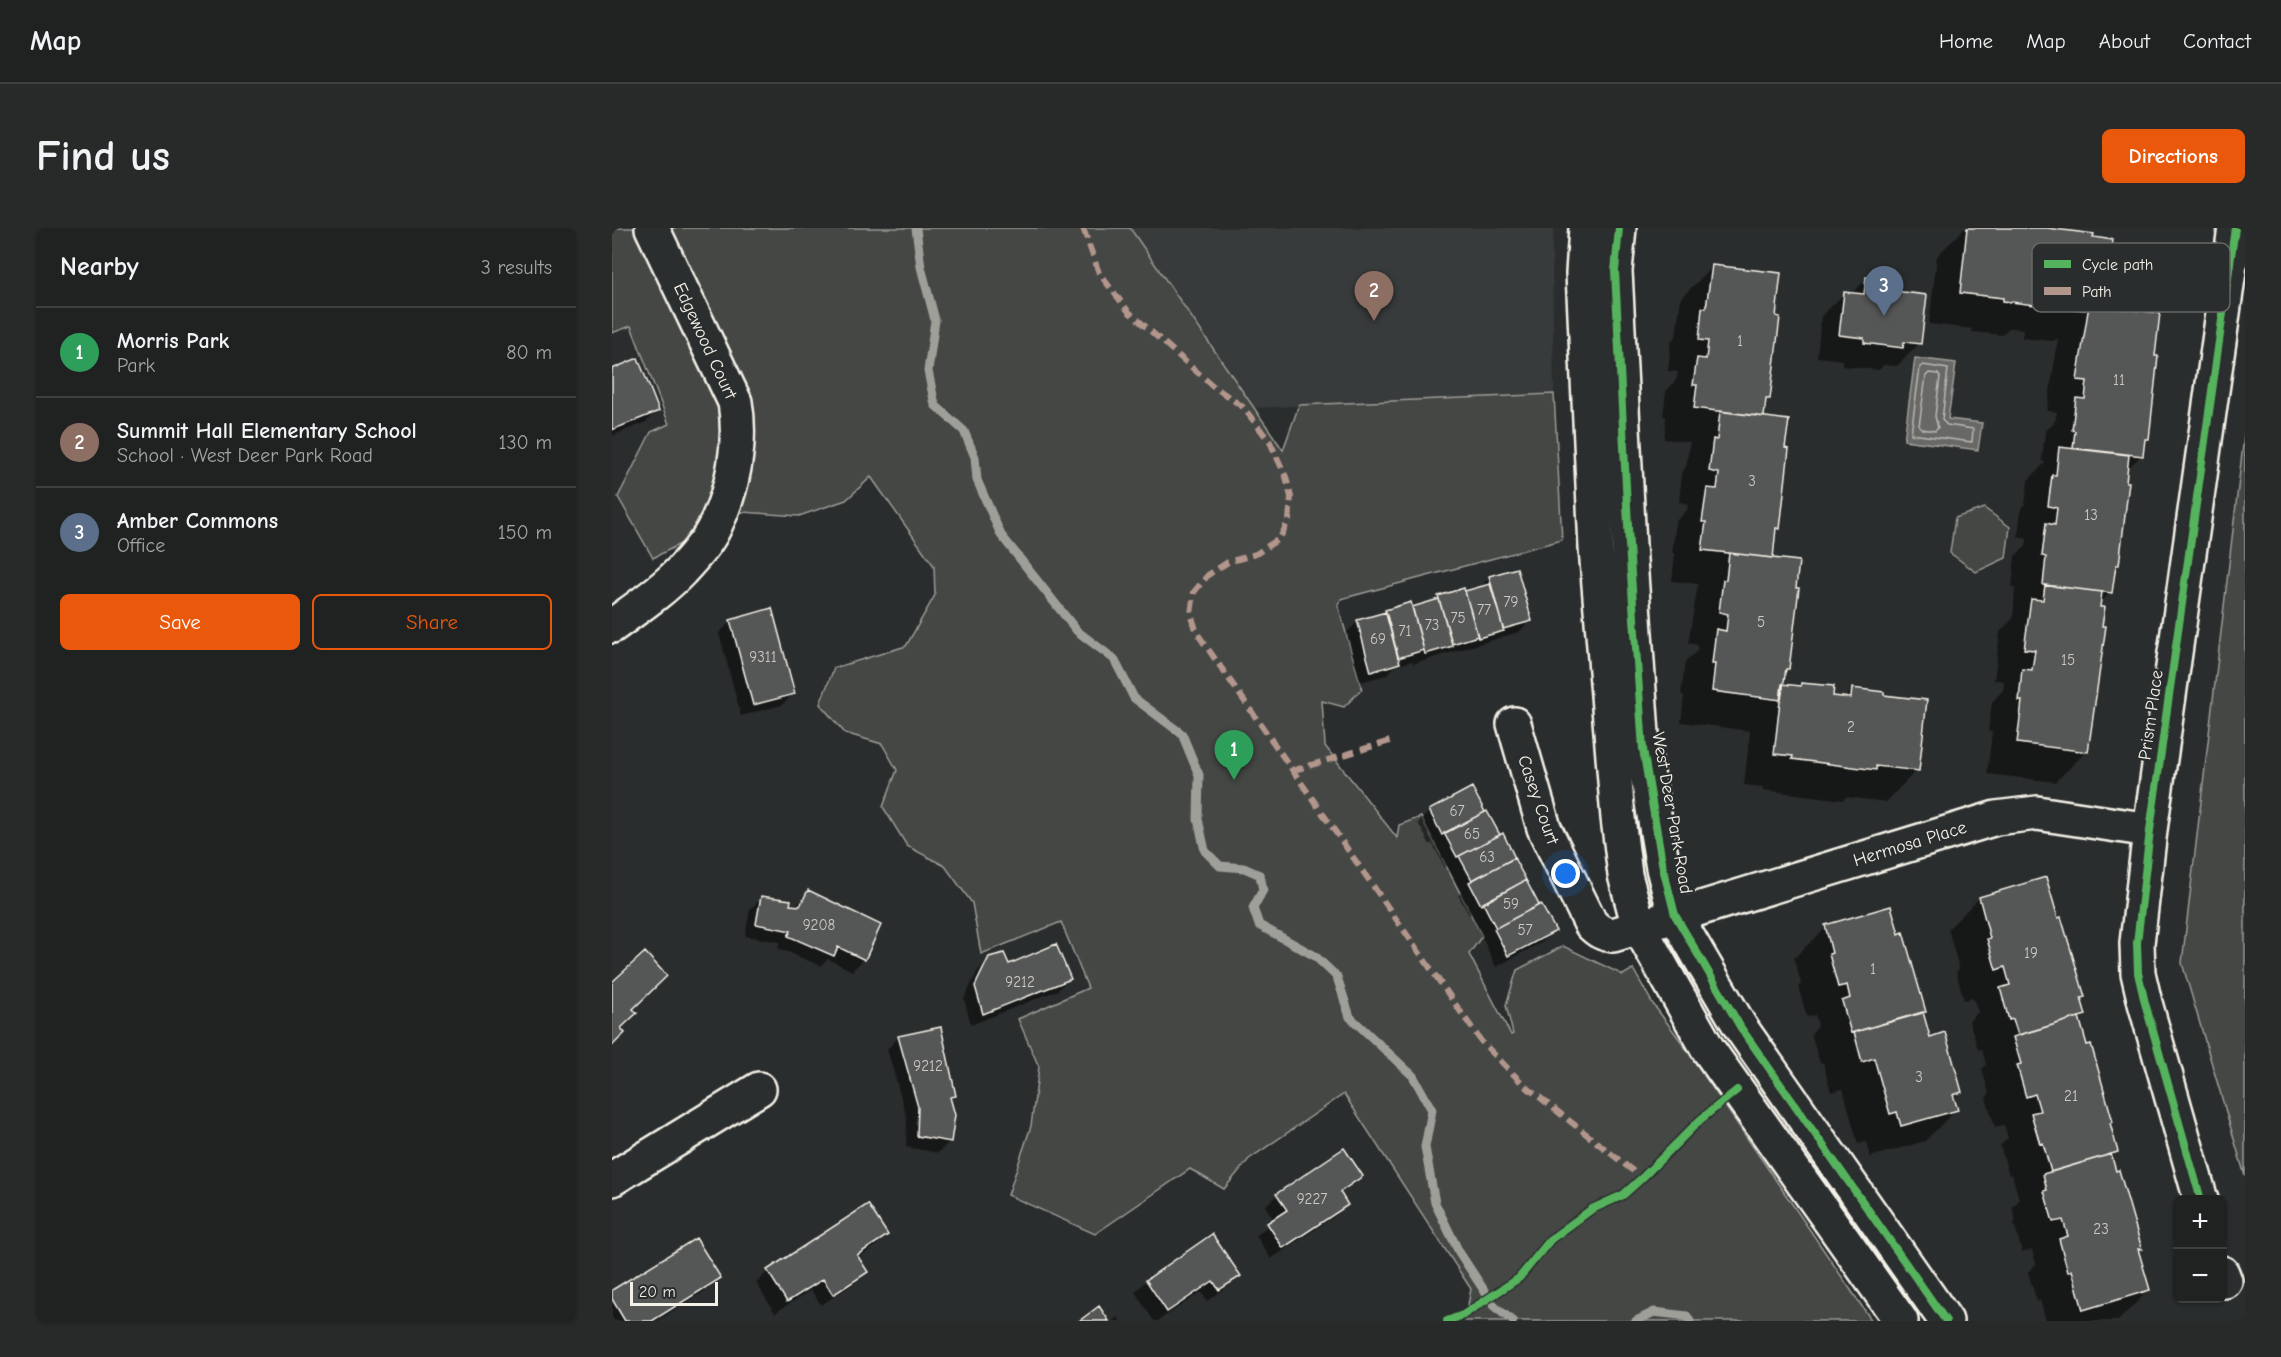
<!DOCTYPE html>
<meta charset="utf-8">
<style>
body{margin:0;font-family:"Comic Neue",sans-serif;background:#282a2a;color:#f1f3f6}
.controls{position:absolute;right:18px;bottom:18px;display:grid;overflow:hidden;border-radius:9px;box-shadow:0 2px 4px #0004}
.controls button{width:54px;height:54px;display:grid;place-items:center;padding:0;border:0;border-bottom:2px solid #3d3f40;background:#202222;color:#f1f3f6;font:30px sans-serif}
.scale{position:absolute;left:18px;bottom:15px;width:88px;box-sizing:border-box;padding-left:6px;border:3px solid #f4f1e8;border-top:0;font-size:16px;line-height:21px;white-space:nowrap;color:#f4f1e8;-webkit-text-stroke:4px #2a2d2e;paint-order:stroke}
.you{position:absolute;left:954px;top:646px;width:21px;height:21px;margin:-15px;border:4px solid #fff;border-radius:50%;background:#1a73e8;box-shadow:0 0 0 9px #1a73e833}
.badge{display:grid;place-items:center;width:39px;height:39px;border-radius:50%;background:#ea580c;color:#fff;font-size:20px;font-weight:700}
.pin{position:absolute;translate:-50% -50px;filter:drop-shadow(0 2px 3px #0008)}
.pin::after{content:'';position:absolute;top:32px;width:21px;height:18px;background:inherit;clip-path:polygon(0 0,100% 0,50% 100%)}
.list{margin:0;padding:0;list-style:none}
h2{display:flex;justify-content:space-between;align-items:center;height:78px;margin:0;padding:0 24px;font-size:26px}
h2 small{font-size:20px;font-weight:400;color:#a2a4a5}
.list li{display:grid;grid-template-columns:39px 1fr auto;gap:18px;align-items:center;box-sizing:border-box;height:90px;padding:0 24px;border-top:2px solid #3d3f40}
.list b{display:block;font-size:22px;white-space:nowrap}
.list p{margin:0;font-size:20px;white-space:nowrap;color:#a2a4a5}
.list em{font-size:20px;font-style:normal;color:#a2a4a5}
.actions{display:flex;gap:12px;padding:18px 24px}
.actions a{flex:1;padding:14px 0;border:2px solid #ea580c;border-radius:9px;text-align:center;font-size:21px;color:#ea580c}
.actions .main{background:#ea580c;color:#fff}
.map{position:relative;flex:none;width:1633px;height:1093px;overflow:hidden;border-radius:9px}
header{display:flex;align-items:center;gap:36px;box-sizing:border-box;height:84px;padding:0 30px;background:#202222;border-bottom:2px solid #3d3f40}
header strong{font-size:28px}
nav{display:flex;gap:33px;margin-inline-start:auto;font-size:21px}
.intro{display:flex;align-items:center;justify-content:space-between;box-sizing:border-box;height:144px;padding:0 36px}
h1{margin:0;font-size:42px}
.button{padding:15px 27px;border-radius:9px;background:#ea580c;color:#fff;font-size:21px;font-weight:700}
main{display:flex;gap:36px;padding:0 36px}
aside{flex:1;background:#202222;border-radius:9px;box-shadow:0 2px 4px #0004}
.map>svg:first-child{display:block}
.built{fill:#373a3a}
.green{fill:#444645;stroke:#9c9c96;stroke-width:1.5}
.water{fill:#676866;stroke:#9f9f9a;stroke-width:1.5}
.shadow{fill:#0007}
.lines{fill:none;stroke-linecap:round;stroke-linejoin:round}
.shore{stroke:#bcbab4;stroke-width:1.5}
.stream{stroke:#9f9f9a;stroke-width:9}
.building{fill:#555756;stroke:#f4f1e8;stroke-width:1.5}
.minor-casing{stroke:#f4f1e8;stroke-width:38}
.minor{stroke:#2a2d2e;stroke-width:33}
.quiet{stroke:#b2968c;stroke-width:6;stroke-dasharray:12 6;stroke-linecap:butt}
.cycleway-casing{stroke:#2a2d2e;stroke-width:11}
.cycleway{stroke:#56b35d;stroke-width:8}
.labels{text-anchor:middle;dominant-baseline:central;stroke-width:4.5;stroke-linejoin:round;paint-order:stroke}
.number-label{font-size:15px;fill:#cccac4}
.street-label{font-size:18px;fill:#f4f1e8;stroke:#2a2d2e}
.key{fill:#2a2d2e;stroke:#676866;stroke-width:1.5}
.key-label{font-size:16px;fill:#f4f1e8}
</style>
<header>
<strong>Map</strong>
<nav><a>Home</a><a>Map</a><a>About</a><a>Contact</a></nav>
</header>
<div class="intro"><h1>Find us</h1><a class="button">Directions</a></div>
<main>
<aside>
<h2>Nearby<small>3 results</small></h2>
<ul class="list">
<li><span class="badge" style="background:#2e9e5b">1</span><div><b>Morris Park</b><p>Park</p></div><em>80 m</em></li>
<li><span class="badge" style="background:#8d6e63">2</span><div><b>Summit Hall Elementary School</b><p>School · West Deer Park Road</p></div><em>130 m</em></li>
<li><span class="badge" style="background:#5c6f8a">3</span><div><b>Amber Commons</b><p>Office</p></div><em>150 m</em></li>
</ul>
<div class="actions"><a class="main">Save</a><a>Share</a></div>
</aside>
<div class="map">
<svg width="1633" height="1093" viewBox="0 0 1633 1093">
<rect width="100%" height="100%" fill="#2a2d2e"/>
<filter id="ink" filterUnits="userSpaceOnUse"><feTurbulence type="fractalNoise" baseFrequency=".0167" numOctaves="2"/><feDisplacementMap in="SourceGraphic" scale="12" xChannelSelector="R" yChannelSelector="G"/><feConvolveMatrix kernelMatrix="1 2 1 2 8 2 1 2 1" color-interpolation-filters="sRGB"/></filter>
<g filter="url(#ink)">
<path class="built" d="M518 0H942L940 20 942 166 641 180Z"/>
<path class="green" d="M0 0H518L671 222 687 177 942 166 950 312 729 371 726 377 750 461 732 479 710 473 713 518 785 610 787 597 809 589 870 708 857 726 899 807 901 806 894 777 905 742 951 718 1011 747 1021 741 1041 776 1068 812 1260 1093H853L859 1061 732 866 637 931 612 961 578 941 483 1006 396 967 419 898 427 839 406 791 476 760 449 694 369 726 360 675 333 638 295 618 271 579 285 542 270 516 233 505 208 476 222 440 294 418 323 367 322 338 259 249 234 272 187 288 130 284 41 330 6 269 39 204 57 196 19 98 0 105Z
M1633 200V948L1570 735Z
M1372 280 1398 299 1394 330 1364 344 1338 325 1343 290Z"/>
<path class="water" d="M1303 130 1344 135 1336 191 1370 195 1366 222 1292 212Z"/>
<path class="shadow" d="M1353 0H1422L1491 80 1535 210 1531 214 1529 228 1513 243 1506 337 1502 341 1499 364 1487 376 1475 523 1443 554 1375 546 1380 504 1376 503 1380 474 1391 462 1392 453 1382 452 1388 404 1401 390 1403 360 1400 359 1403 328 1414 318 1415 311 1406 309 1409 280 1413 276 1416 252 1432 236 1433 234 1430 233 1433 203 1443 193 1445 184 1435 183 1446 111 1440 113 1410 110 1411 101 1397 100 1390 107 1360 104V101L1317 96 1325 28Z
M1100 39 1156 171 1153 174 1150 190 1172 221 1167 300 1162 304 1159 332 1176 441 1172 444 1171 457 1187 459 1190 456 1219 469 1232 470 1241 462 1305 542 1274 574 1234 569 1231 572 1150 562 1151 559 1132 557 1138 503 1069 494 1072 467H1069L1073 434 1085 423V417L1076 415 1086 356 1060 353 1063 325H1060L1064 293 1075 282 1076 276 1067 274 1070 244 1074 239 1078 214 1052 211 1054 188H1051L1054 163 1064 152 1066 144 1056 143 1059 113 1064 108 1069 70Z
M1255 51 1280 64 1308 115 1285 138 1272 137 1267 142 1230 138V132L1205 129 1209 88 1232 66H1239Z
M0 142 45 182 34 194 0 208Z
M904 342 919 392 907 404 801 436V433L783 438 775 447 748 454 734 405 746 393 799 381 823 374 827 369 867 360 877 350Z
M119 393 181 466 170 477 129 488 107 405Z
M860 561 887 609 890 607 926 679 942 703 930 714 884 739 859 686 857 687 846 667 849 664 835 638 833 640 820 615 818 617 806 595 818 583Z
M197 664 252 731 240 743 216 731 209 738 166 720 168 714 133 708 138 681 150 670 183 679Z
M1367 670 1471 769 1468 772 1472 787 1466 792 1500 894 1497 897 1505 924 1498 930 1528 1020 1525 1023 1537 1062 1506 1093H1434L1428 1072 1425 1074 1416 1044 1424 1036 1420 1022 1410 1024 1402 995 1404 993 1400 979 1407 972 1400 946 1397 947 1388 918 1396 910 1392 897 1383 899 1374 870 1377 866 1370 841 1374 837 1370 821 1366 822 1357 793 1366 784 1361 770 1352 772 1344 744 1347 741 1336 701Z
M1214 699 1310 785 1317 811 1349 864 1341 871 1344 882 1313 913 1258 929 1254 914 1246 916 1231 861 1219 864 1211 835H1208L1199 806 1206 798 1203 787 1195 789 1186 759 1189 756 1182 730Z
M378 730 396 738 458 750 446 762 359 797 352 771 366 742Z
M287 809 343 867 338 872V913L326 925 294 919 295 891 275 821Z
M749 948 727 966 734 977 723 988 659 1031 644 1008 662 992 653 978 665 967Z
M274 1007 263 1019 245 1030 254 1044 243 1055 209 1077 199 1062 163 1085 144 1055 156 1043Z
M600 1008 627 1047 615 1059 595 1073 589 1064 546 1093H542L523 1064 534 1053Z
M107 1050 96 1061 45 1093H0V1064Z
M506 1089 509 1093H501Z"/>
<g class="lines">
<path class="shore" d="M1311 137 1336 141 1330 192 1335 197 1361 201 1360 214 1299 206 1308 139Z
M1317 145 1326 146 1328 149 1323 188 1326 200 1323 203 1310 201 1307 198 1314 148Z"/>
<path class="stream" d="M304 0 309 39 323 92 316 143 323 177 352 203 363 229 365 252 389 307 465 403 502 431 522 470 570 506 587 547 586 591 593 623 608 638 632 640 648 647 651 662 641 680 647 697 703 728 725 749 738 789 801 848 820 882 813 919 823 975 847 1024 883 1079 901 1093
M1024 1093 1042 1084 1075 1088 1078 1093"/>
</g>
<path class="building" d="M1355 0H1435L1482 6 1481 9 1501 12 1493 79 1477 77V80H1473V82L1441 79 1442 70 1424 69 1423 77 1391 73V70L1348 65Z
M1100 37 1169 45 1164 88 1168 89 1158 171H1154L1152 189 1082 180 1085 157H1081L1085 130 1094 131 1096 113 1087 112 1090 80H1094Z
M1254 49 1283 52 1282 63 1315 67 1309 116 1292 114 1291 120 1252 115V110L1227 107 1232 64 1252 66Z
M1477 77 1548 85 1543 128H1546L1537 211H1533L1531 228 1461 220 1463 203 1460 202 1464 170 1473 171 1475 153 1465 152Z
M26 130 47 183 0 202V141Z
M1108 183 1177 192 1173 220 1177 221 1168 301 1164 300 1161 330 1090 322 1094 294H1090L1095 260 1105 261 1107 245 1097 243 1101 211 1105 212Z
M1447 219 1517 227 1514 254H1517L1507 337H1504L1500 365 1431 357 1434 329 1430 328 1434 295 1443 297 1445 280 1436 278 1440 247H1444Z
M1117 325 1187 333 1184 360H1187L1177 441H1174L1169 472 1100 463 1103 436H1100L1104 401 1114 403 1116 386 1107 384 1111 352H1114Z
M905 340 920 393 891 401 877 348Z
M878 356 892 403 866 410 853 363Z
M1433 357 1490 364 1488 379H1493L1490 398H1494L1476 524 1405 515 1410 473H1407L1410 441 1420 442 1423 422 1412 421 1419 371 1431 372Z
M852 360 866 408 840 416 826 368Z
M827 371 841 418 813 426 800 379Z
M799 374 812 422 786 430 773 382Z
M160 380 183 466 141 477 118 392Z
M774 384 788 435 759 444 745 392Z
M1189 455 1222 458 1221 468 1239 470 1240 460 1272 464V467L1315 472 1307 543 1264 538V542L1180 531 1181 528 1162 526 1170 456 1189 458Z
M860 559 873 584 830 607 817 582Z
M875 583 888 607 845 629 832 605Z
M891 605 903 630 860 652 847 628Z
M902 630 914 652 869 677 857 654Z
M1434 649 1446 690 1449 689 1473 769 1469 770 1474 787 1406 807 1401 791 1397 792 1388 760 1398 757 1393 739 1384 742 1375 711 1378 710 1367 669Z
M914 652 927 677 884 700 871 675Z
M196 662 269 697 253 732 226 719 222 728 176 708 179 703 144 696 149 668 179 672 178 677 188 678Z
M929 676 944 703 896 728 882 701Z
M1279 678 1287 706 1291 704 1314 784 1239 805 1230 773 1238 770 1235 757 1226 759 1217 726 1220 725 1213 697Z
M444 716 459 751 371 786 363 758 377 729 392 725 397 736Z
M33 724 55 748 21 781 25 785 9 800 13 805 0 818V754Z
M1311 784 1318 809 1333 804 1350 864 1341 867 1346 882 1289 898 1285 884 1278 886 1262 830 1250 834 1242 804Z
M1467 789 1475 817 1479 816 1501 894 1498 895 1506 924 1439 944 1431 915 1428 916 1419 885 1428 883 1423 866 1414 869 1405 837 1409 836 1401 809Z
M329 799 344 868 338 869 343 887 339 914 305 908 306 879 286 808Z
M732 920 751 948 728 964 736 977 671 1020 655 995 675 982 664 966Z
M1499 926 1504 943 1507 942 1530 1021H1526L1538 1062 1471 1082 1460 1042 1456 1044 1447 1011 1456 1008 1451 992 1441 994 1432 963 1435 962 1431 946Z
M256 976 276 1007 245 1027 256 1044 221 1067 211 1051 175 1074 155 1042Z
M600 1006 629 1048 607 1062 601 1053 555 1084 534 1052Z
M84 1010 109 1050 40 1093H13L0 1071V1062Z
M487 1078 497 1093H467Z"/>
<g class="lines">
<g class="minor-casing">
<path id="minor" d="M974 0 971 45 984 320 1006 590 1013 647 1027 699 1096 821 1289 1093
M1007 0 1003 43 1017 317 1031 521 1051 640 1063 687 1129 800 1334 1093
M0 398C23 381 49 364 69 343 80 331 95 315 102 300 121 263 130 215 123 174L40 0
M902 496 932 600 979 696C986 703 991 706 1001 707L1384 590 1425 585 1538 602
M0 951 147 861
M1589 972 1533 775 1526 745 1525 715 1538 602 1623 0
M1610 1045 1613 1053"/>
</g>
<use href="#minor" class="minor"/>
<path class="quiet" d="M471 0 487 45 517 84 601 158 631 179 658 214 674 249 679 269 677 292 668 310 644 326 616 334 596 347 582 364 579 386 585 405 869 813 912 857 1030 950
M680 543 778 513"/>
<g class="cycleway-casing">
<path id="cycleway" d="M1007 0 1003 43 1017 317 1031 521 1051 640 1063 687 1129 800 1334 1093
M1589 972 1533 775 1526 745 1525 715 1538 602 1623 0
M835 1093 851 1087 907 1050 939 1011 980 981 1011 967 1030 950 1088 892 1125 862"/>
</g>
<use href="#cycleway" class="cycleway"/>
</g>
</g>
<g class="labels">
<g class="number-label">
<text x="1128" y="113">1</text>
<text x="1507" y="152">11</text>
<text x="1140" y="253">3</text>
<text x="1479" y="287">13</text>
<text x="899" y="374">79</text>
<text x="872" y="382">77</text>
<text x="846" y="390">75</text>
<text x="1149" y="394">5</text>
<text x="820" y="397">73</text>
<text x="793" y="403">71</text>
<text x="766" y="411">69</text>
<text x="151" y="429">9311</text>
<text x="1456" y="432">15</text>
<text x="1239" y="499">2</text>
<text x="845" y="583">67</text>
<text x="860" y="606">65</text>
<text x="875" y="629">63</text>
<text x="899" y="676">59</text>
<text x="207" y="697">9208</text>
<text x="913" y="702">57</text>
<text x="1419" y="725">19</text>
<text x="1261" y="741">1</text>
<text x="408" y="754">9212</text>
<text x="316" y="838">9212</text>
<text x="1307" y="849">3</text>
<text x="1459" y="868">21</text>
<text x="700" y="971">9227</text>
<text x="1489" y="1001">23</text>
</g>
<g class="street-label">
<text transform="translate(93 113) rotate(65)">Edgewood Court</text>
<text transform="translate(1539 487) rotate(-82)">Prism Place</text>
<text transform="translate(926 572) rotate(71)">Casey Court</text>
<text transform="translate(1060 585) rotate(80)">West Deer Park Road</text>
<text transform="translate(1298 616) rotate(-17)">Hermosa Place</text>
</g>
</g>
<rect x="1420" y="15" width="198" height="69" rx="9" class="key"/>
<rect x="1432" y="32" width="27" height="8" fill="#56b35d"/>
<rect x="1432" y="59" width="27" height="8" fill="#b2968c"/>
<g class="key-label">
<text x="1470" y="42">Cycle path</text>
<text x="1470" y="69">Path</text>
</g>
</svg>
<div class="controls">
<button>+</button>
<button>−</button>
</div>
<div class="scale">20 m</div>
<div class="you"></div>
<div class="pin badge" style="left:622px;top:552px;background:#2e9e5b">1</div>
<div class="pin badge" style="left:762px;top:93px;background:#8d6e63">2</div>
<div class="pin badge" style="left:1272px;top:88px;background:#5c6f8a">3</div>
</div>
</main>
